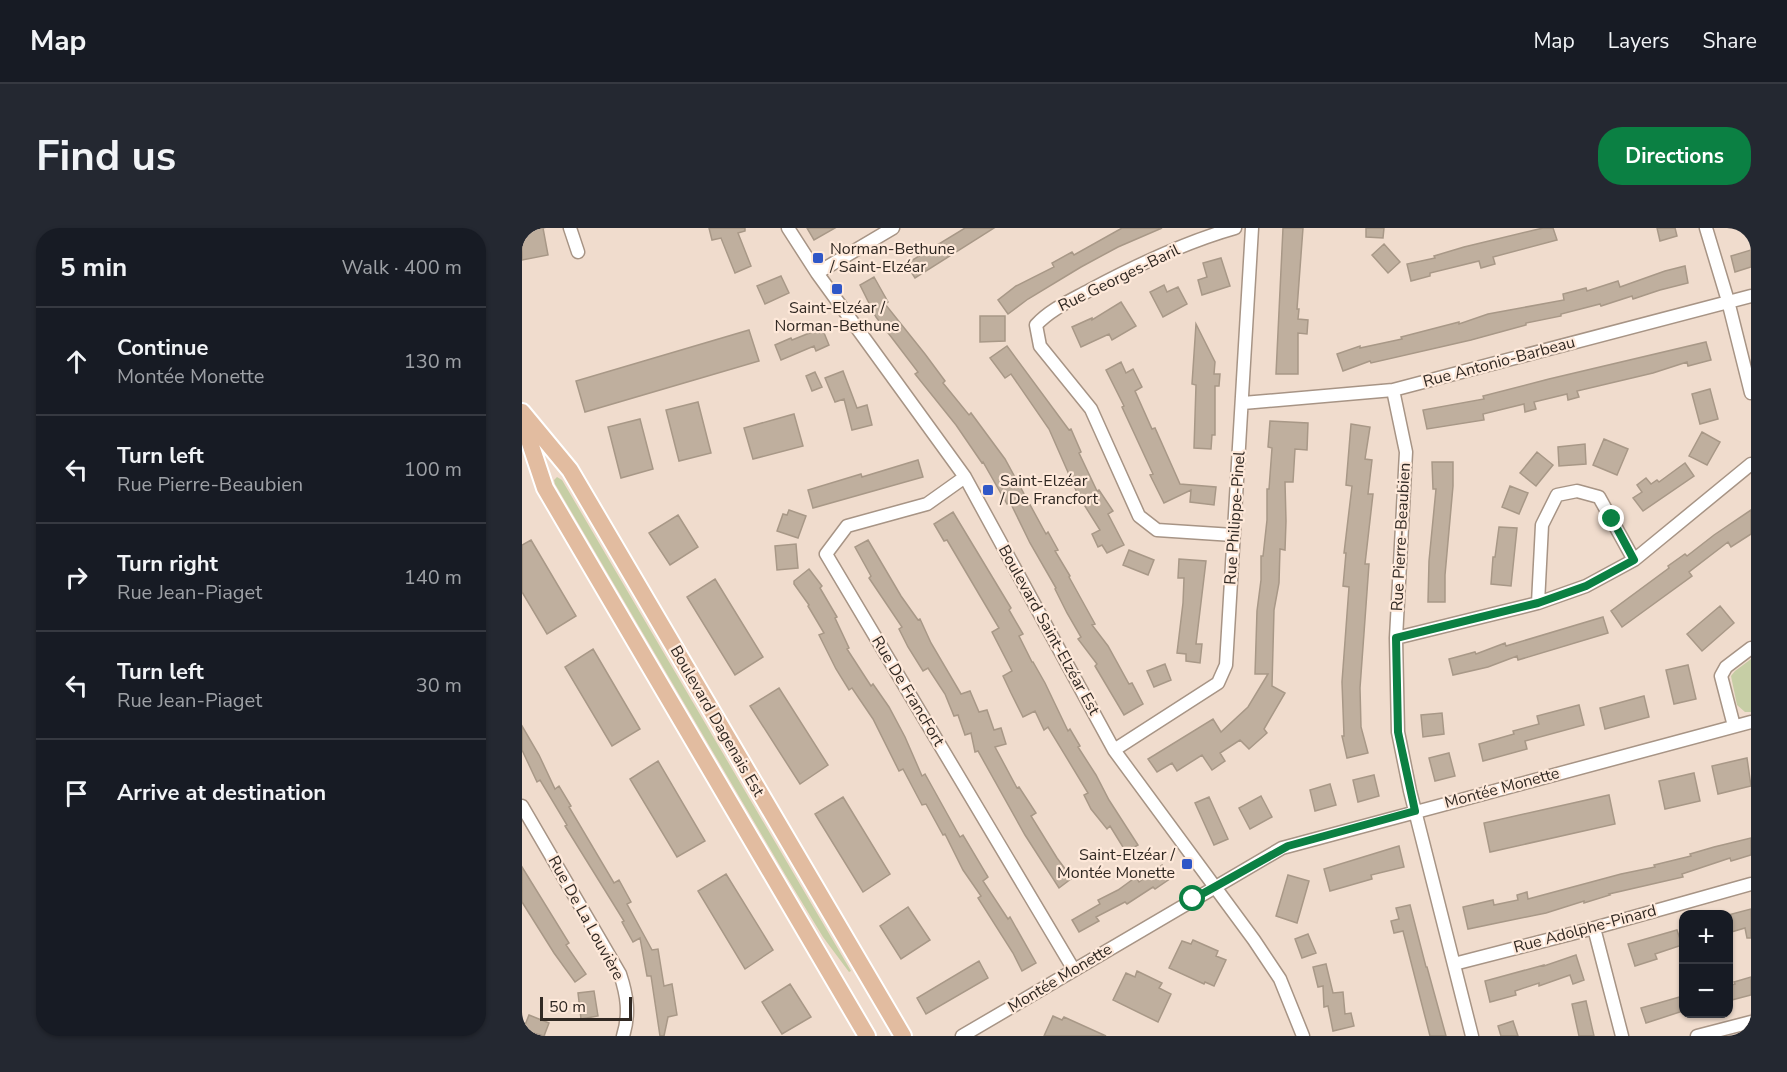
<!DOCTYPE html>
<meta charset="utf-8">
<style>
body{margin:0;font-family:"Nunito Sans",sans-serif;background:#242831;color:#f1f3f6}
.controls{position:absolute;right:18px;bottom:18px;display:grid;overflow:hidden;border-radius:12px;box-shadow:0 2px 4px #0004}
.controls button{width:54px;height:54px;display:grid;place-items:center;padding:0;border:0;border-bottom:2px solid #363941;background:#171b24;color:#f1f3f6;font:30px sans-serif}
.scale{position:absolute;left:18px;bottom:15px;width:92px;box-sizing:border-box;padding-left:6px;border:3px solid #312923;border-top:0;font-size:16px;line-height:21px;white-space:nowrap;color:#312923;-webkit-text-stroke:4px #fee9da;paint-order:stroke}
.stop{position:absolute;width:18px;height:18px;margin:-14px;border:4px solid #0b8043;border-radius:50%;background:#fff}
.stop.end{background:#0b8043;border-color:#fff;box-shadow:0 2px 6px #0008}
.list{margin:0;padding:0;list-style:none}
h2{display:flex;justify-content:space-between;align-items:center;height:78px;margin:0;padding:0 24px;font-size:26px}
h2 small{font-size:20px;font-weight:400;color:#9ea1a6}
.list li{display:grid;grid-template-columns:39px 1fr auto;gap:18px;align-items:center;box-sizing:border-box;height:108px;padding:0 24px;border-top:2px solid #363941}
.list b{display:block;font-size:22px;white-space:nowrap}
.list p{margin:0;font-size:20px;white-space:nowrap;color:#9ea1a6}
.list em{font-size:20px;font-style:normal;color:#9ea1a6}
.icon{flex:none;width:33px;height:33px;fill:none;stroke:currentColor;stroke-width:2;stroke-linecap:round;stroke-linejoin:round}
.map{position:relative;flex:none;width:1229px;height:808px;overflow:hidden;border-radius:24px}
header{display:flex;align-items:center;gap:36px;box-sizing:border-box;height:84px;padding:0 30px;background:#171b24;border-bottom:2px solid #363941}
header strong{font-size:28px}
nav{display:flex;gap:33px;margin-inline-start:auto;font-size:21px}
.intro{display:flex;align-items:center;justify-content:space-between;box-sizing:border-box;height:144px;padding:0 36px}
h1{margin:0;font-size:42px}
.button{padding:15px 27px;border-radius:24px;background:#0b8043;color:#fff;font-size:21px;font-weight:700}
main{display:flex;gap:36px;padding:0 36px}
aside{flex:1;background:#171b24;border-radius:24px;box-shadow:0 2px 4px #0004}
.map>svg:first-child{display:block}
.green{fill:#c6cea5}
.building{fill:#bfaf9e;stroke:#a89887;stroke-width:1.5}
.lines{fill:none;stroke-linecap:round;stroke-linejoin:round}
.minor-casing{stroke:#a79485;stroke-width:15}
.major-casing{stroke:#fff;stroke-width:20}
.minor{stroke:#fff;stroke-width:12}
.major{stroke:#e2bca0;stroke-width:16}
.route{stroke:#0b8043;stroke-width:8}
.poi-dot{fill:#3057c7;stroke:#fee9da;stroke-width:2}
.labels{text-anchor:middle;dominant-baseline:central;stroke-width:4.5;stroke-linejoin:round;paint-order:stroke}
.poi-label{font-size:16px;fill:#312923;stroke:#fee9da;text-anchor:start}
.street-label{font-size:16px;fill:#312923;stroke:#fee9da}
</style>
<header>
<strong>Map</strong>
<nav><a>Map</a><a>Layers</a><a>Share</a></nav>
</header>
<div class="intro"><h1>Find us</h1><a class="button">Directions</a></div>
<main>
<aside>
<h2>5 min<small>Walk · 400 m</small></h2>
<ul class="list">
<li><svg class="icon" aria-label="ahead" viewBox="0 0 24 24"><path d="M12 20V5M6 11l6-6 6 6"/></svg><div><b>Continue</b><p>Montée Monette</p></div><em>130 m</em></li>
<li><svg class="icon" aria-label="left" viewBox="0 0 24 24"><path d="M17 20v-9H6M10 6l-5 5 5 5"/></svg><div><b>Turn left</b><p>Rue Pierre-Beaubien</p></div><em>100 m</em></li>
<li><svg class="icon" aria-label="right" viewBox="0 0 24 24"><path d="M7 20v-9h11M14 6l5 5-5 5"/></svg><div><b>Turn right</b><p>Rue Jean-Piaget</p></div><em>140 m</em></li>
<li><svg class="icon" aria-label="left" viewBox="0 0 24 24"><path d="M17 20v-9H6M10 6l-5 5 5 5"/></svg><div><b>Turn left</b><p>Rue Jean-Piaget</p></div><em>30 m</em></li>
<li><svg class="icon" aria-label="arrive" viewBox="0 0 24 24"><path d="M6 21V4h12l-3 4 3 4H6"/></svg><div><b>Arrive at destination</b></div></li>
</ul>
</aside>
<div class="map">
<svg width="1229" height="808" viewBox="0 0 1229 808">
<rect width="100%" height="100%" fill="#f0dccd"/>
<path class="green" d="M35 249 40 252 329 743 327 744 301 709 264 648 33 256 32 252Z
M1229 431V484H1223L1215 477 1209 448 1213 443Z"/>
<path class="building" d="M11 0H21L26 27 0 32V2Z
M187 0H223V3L216 5 229 38 213 45 199 10 190 12Z
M285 0H313L292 12Z
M443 0H472L393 50 384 36Z
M600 0H640L596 19 559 39 506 71 486 86 476 72 494 58 532 39 530 35 550 24 552 27Z
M761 0H781L775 81H777L776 91 786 92 785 106 776 105V146H754Z
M844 0H862L861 10 844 9Z
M1021 0H1031L1035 12 971 29 973 36 959 40 957 33 908 45V48L889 53 885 36 913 30 912 28 942 19Z
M1135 0H1153L1155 8 1138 13Z
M862 16 878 34 866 45 850 27Z
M1229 22V39L1213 44 1209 28Z
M699 30 708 58 680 67 676 52 685 49 681 35Z
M1163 38 1166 55 1138 62 1111 71 1110 68 1079 78 1078 76 1039 86V88L1004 95V97L949 112 849 135 848 133 821 143 815 126 838 118V120L880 111 879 109 937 94V96L966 86 1042 72 1041 66 1064 60 1065 63 1096 53 1098 59 1143 43Z
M259 48 267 65 243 76 235 58Z
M352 49 366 74 363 76 403 126 423 153 421 155 447 187 449 185 483 231 524 306 526 304 536 322 533 323 548 348 547 349 573 396 570 397 586 418 607 456 610 455 621 476 602 487 573 438 575 436 556 411 559 409 545 385 533 361 534 360 508 315 488 274 485 276 461 234 460 235 434 197 393 146 396 144 354 89 338 57Z
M642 57 645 64 656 59 665 76 641 89 628 64Z
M599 74 614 98 590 112 587 106 559 119 550 99 570 90V92Z
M458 88H483V113L458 114Z
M674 96 693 134 692 146H698L697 158H693V207H690L689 221 672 220 674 157 670 156Z
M300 100 307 117 294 123 292 118 259 132 253 117 269 110 270 112Z
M227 102 237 133 63 184 54 153Z
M1184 114 1189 132 1166 138 1165 134 1131 145 1055 163 1057 169 1046 172 1045 166 1012 174 1014 181 1003 184 1002 176 961 186 962 192 905 201 901 182 962 171 961 168 1027 151Z
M485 118 547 202 549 201 559 224 557 225 575 263 577 262 591 283 586 286 602 317 585 325 580 317 576 319 570 306 578 302 556 267 527 201 489 146 483 150 468 130Z
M599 134 604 145 611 141 620 159 613 163 630 201 633 200 658 256 694 259 692 277 668 274 669 262 642 275 628 247 631 246 600 179 602 178 584 142Z
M321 143 335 180 345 177 350 197 330 202 322 171 313 174 303 150Z
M293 144 300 159 290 163 284 148Z
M1188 161 1196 191 1178 196 1170 166Z
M176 174 189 225 157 233 144 182Z
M272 186 281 218 231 231 222 200Z
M118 191 131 241 99 250 86 199Z
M748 193 786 195 785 222 773 221 771 254H763L764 293 763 322 758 321 757 355 752 382 750 458 763 465 742 501 745 505 727 521 718 512 698 525 703 533 690 542 680 527 655 543 650 535 635 544 626 531 691 491 699 504 726 479 746 446H733L735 383 739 352V328H741L745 292V261H747L750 220 746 219Z
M829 196 848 199 843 231 850 232 846 266H851L843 336H847L838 460 839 499 846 525 825 530 820 508H822L820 454 827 359 821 358 824 325H822L830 258 824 257Z
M1180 204 1198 214 1185 237 1167 228Z
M1082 211 1106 221 1095 247 1071 237Z
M1063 216 1064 236 1037 238 1036 219Z
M1015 224 1031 237 1014 258 998 245Z
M396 232 401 249 291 280 286 262 339 246 340 249Z
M910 234H931V258L923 347V374H906L907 333 914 261H911Z
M1163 235 1172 248 1121 283 1111 270 1120 264 1115 257 1124 250 1129 256 1135 252 1137 254Z
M988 258 1006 265 997 286 980 279Z
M267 282 284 288 276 310 255 303 261 286 265 287Z
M1229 282V306L1209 319 1206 314 1167 344 1170 348 1100 399 1089 383 1147 340 1146 338 1163 326 1165 328 1192 307Z
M431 284 489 380 487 382 501 406 497 408 510 434H511L523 455 546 503 548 501 558 518 556 519 574 547 587 572 616 617 604 624 588 598 585 601 569 581 562 567 566 565 526 499 522 502 513 483 501 489 489 465 481 448 490 443 470 404 477 400 425 312 422 313 412 296Z
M156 287 176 319 148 337 127 305Z
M977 299 995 300 989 358 969 356 971 329H973Z
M9 312 54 388 25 406 0 364V317Z
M346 312 379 368 396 392 398 391 409 415 439 466 448 463 457 484 465 482 472 502 479 500 484 516 473 519 495 560 497 559 514 585 509 588 535 630 550 650 537 660 503 607 456 523 453 524 449 505 443 507 436 487 432 488 423 466 406 440 401 443 386 419 377 401 380 399 347 350 349 348 333 319Z
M274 316 276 340 255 342 253 318Z
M607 322 632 332 626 347 601 337Z
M657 331 684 333 674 416H680L678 435 664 433V426L655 425 661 375 662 350H656Z
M287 341 300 358 298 360 315 389 313 390 327 420 325 421 349 458 351 456 367 479 383 509 400 548 403 546 438 609 441 607 466 649 461 653 486 691 488 689 514 735 500 743 491 725 456 670 459 668 441 642 423 606 421 607 404 576 400 577 381 541 377 543 351 491 330 460 327 462 314 441 297 407 302 405 286 378 287 377 272 356V353Z
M193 351 241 429 213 447 165 369Z
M1198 378 1212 395 1180 423 1165 406Z
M1081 389 1086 405 996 432 995 428 966 439 931 447 927 431 953 424 954 426 983 415 984 418Z
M71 421 118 501 90 518 43 439Z
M643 436 649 452 632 459 625 443Z
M1166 437 1174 471 1152 476 1144 442Z
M257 460 306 537 278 556 228 478Z
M1122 468 1127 489 1083 501 1078 480Z
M1057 477 1062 497 1003 513 1005 521 961 533 957 516 992 506 991 503 1017 496 1015 488Z
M920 485 922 506 901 509 899 487Z
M0 498 17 527 33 561 37 558 49 578 47 579 92 655 97 652 109 674 105 676 130 722 136 721 142 758 150 756 155 787 146 789 142 808H138L129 748H125L118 710 111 714 100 694 102 693 43 598 45 597 18 552 15 554 0 522Z
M927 525 933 548 913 553 907 530Z
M1225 530 1229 558 1196 566 1190 538Z
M136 533 183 613 155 629 108 551Z
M1172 545 1178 573 1143 581 1137 553Z
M852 547 857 568 836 574 831 552Z
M808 556 814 577 793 583 788 562Z
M1087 567 1093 596 968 624 962 595Z
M739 568 750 589 728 601 717 580Z
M321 569 368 646 341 664 293 586Z
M687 569 706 611 692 617 673 575Z
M1229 610V627L1209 633 1208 630 1160 646 1161 649 1087 666 1088 667 1062 675V673L1024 685 946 701 941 679 971 672 972 677 996 672 995 667 1005 664 1006 671 1099 646 1133 639 1132 637 1169 628 1168 626 1192 619Z
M877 618 882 639 849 647 850 651 808 663 802 641Z
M640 637 649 650 633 661 631 659 605 676 603 674 574 689 577 693 557 704 550 692 578 676 576 672 596 662 614 649 617 654Z
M0 639 47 715 44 717 64 746 53 754 32 725 0 674Z
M204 646 251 722 223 741 176 663Z
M766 647 787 653 775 695 754 688Z
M888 677 904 739H905L924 808H908L881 703 872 705 869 693 877 691 874 680Z
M386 679 408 712 379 731 358 698Z
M1229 681V710H1225L1223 700 1206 705V687Z
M1155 702 1160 717 1133 726 1135 731 1113 738 1106 716Z
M786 706 794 725 780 730 773 711Z
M671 712 696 723 694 728 704 732 692 758 683 754 682 756 647 740 660 713 669 716Z
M1054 727 1062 752 1051 756 1048 747 1017 758V755L993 763 994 767 968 774 963 753 1022 737V738Z
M457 733 466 750 404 786 395 770Z
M804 736 811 765 821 764 823 786 829 785 832 798 811 803 806 778 802 779 801 758 796 759 791 739Z
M615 743 640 755 637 760 649 766 636 794 591 772 604 745 613 749Z
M1229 749V767L1206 773V758L1213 756 1212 754Z
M268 756 289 789 260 806 240 774Z
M72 763 76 788 59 791 56 765Z
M1161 768V783L1124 795 1119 780Z
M1064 773 1072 808H1057L1050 776Z
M7 787 27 795 22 808 1 802Z
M531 788 540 792 542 789 584 808H522Z
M991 793 996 808H979L976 798Z"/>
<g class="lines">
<g class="minor-casing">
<path id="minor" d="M48 0 56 24
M266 0 295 45 443 249 592 522 732 712 758 751 781 808
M1184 0 1206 73 1229 165
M295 45 371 0
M871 162 884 224 874 410 876 504 888 563 950 808
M721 175 871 162 1229 68
M443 249 405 276 325 298 304 326 552 742
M711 307 635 302 617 288 569 181 518 118 514 97C529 81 548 73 568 62 613 38 663 14 713 0
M1016 375 1020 297 1035 267 1055 263 1077 269 1112 332
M874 410 1016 375 1064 358 1112 332 1229 236
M1212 498 1199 448 1204 439 1229 420
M592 522 696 455 704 437 730 0
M0 578 98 746C105 767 108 786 101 808
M1072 700 1100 808
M932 736 1072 700 1229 656
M440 808 760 620 1229 494
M1175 808 1229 794"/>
</g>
<g class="major-casing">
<path id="major" d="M0 184 48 242 381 808
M0 191 23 260 345 808"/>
</g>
<use href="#minor" class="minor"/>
<use href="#major" class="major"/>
</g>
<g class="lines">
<path class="route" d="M671 671 766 618 893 583 876 504 874 410 1016 375 1064 358 1112 332 1090 291"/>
</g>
<g class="poi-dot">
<rect x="290" y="24" width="12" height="12" rx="3"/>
<rect x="309" y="55" width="12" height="12" rx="3"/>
<rect x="460" y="256" width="12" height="12" rx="3"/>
<rect x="659" y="630" width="12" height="12" rx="3"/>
</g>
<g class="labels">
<g class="poi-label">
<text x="308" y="21">Norman-Bethune<tspan x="308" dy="18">/ Saint-Elzéar</tspan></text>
<text x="315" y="80" text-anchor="middle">Saint-Elzéar /<tspan x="315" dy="18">Norman-Bethune</tspan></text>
<text x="478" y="253">Saint-Elzéar<tspan x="478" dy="18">/ De Francfort</tspan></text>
<text x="653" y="627" text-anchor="end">Saint-Elzéar /<tspan x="653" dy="18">Montée Monette</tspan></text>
</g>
<g class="street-label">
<text transform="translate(597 50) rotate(-26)">Rue Georges-Baril</text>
<text transform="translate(977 134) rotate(-15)">Rue Antonio-Barbeau</text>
<text transform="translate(713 290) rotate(-86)">Rue Philippe-Pinel</text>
<text transform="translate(879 309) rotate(-87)">Rue Pierre-Beaubien</text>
<text transform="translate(527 402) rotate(61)">Boulevard Saint-Elzéar Est</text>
<text transform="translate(386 463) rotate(59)">Rue De FrancFort</text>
<text transform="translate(195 493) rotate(60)">Boulevard Dagenais Est</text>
<text transform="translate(980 560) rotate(-15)">Montée Monette</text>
<text transform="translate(64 690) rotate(61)">Rue De La Louvière</text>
<text transform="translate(1063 701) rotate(-15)">Rue Adolphe-Pinard</text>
<text transform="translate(538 750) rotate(-31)">Montée Monette</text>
</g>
</g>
</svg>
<div class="controls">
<button>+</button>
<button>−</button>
</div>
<div class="scale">50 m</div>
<div class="stop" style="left:671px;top:671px"></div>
<div class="stop end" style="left:1090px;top:291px"></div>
</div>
</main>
